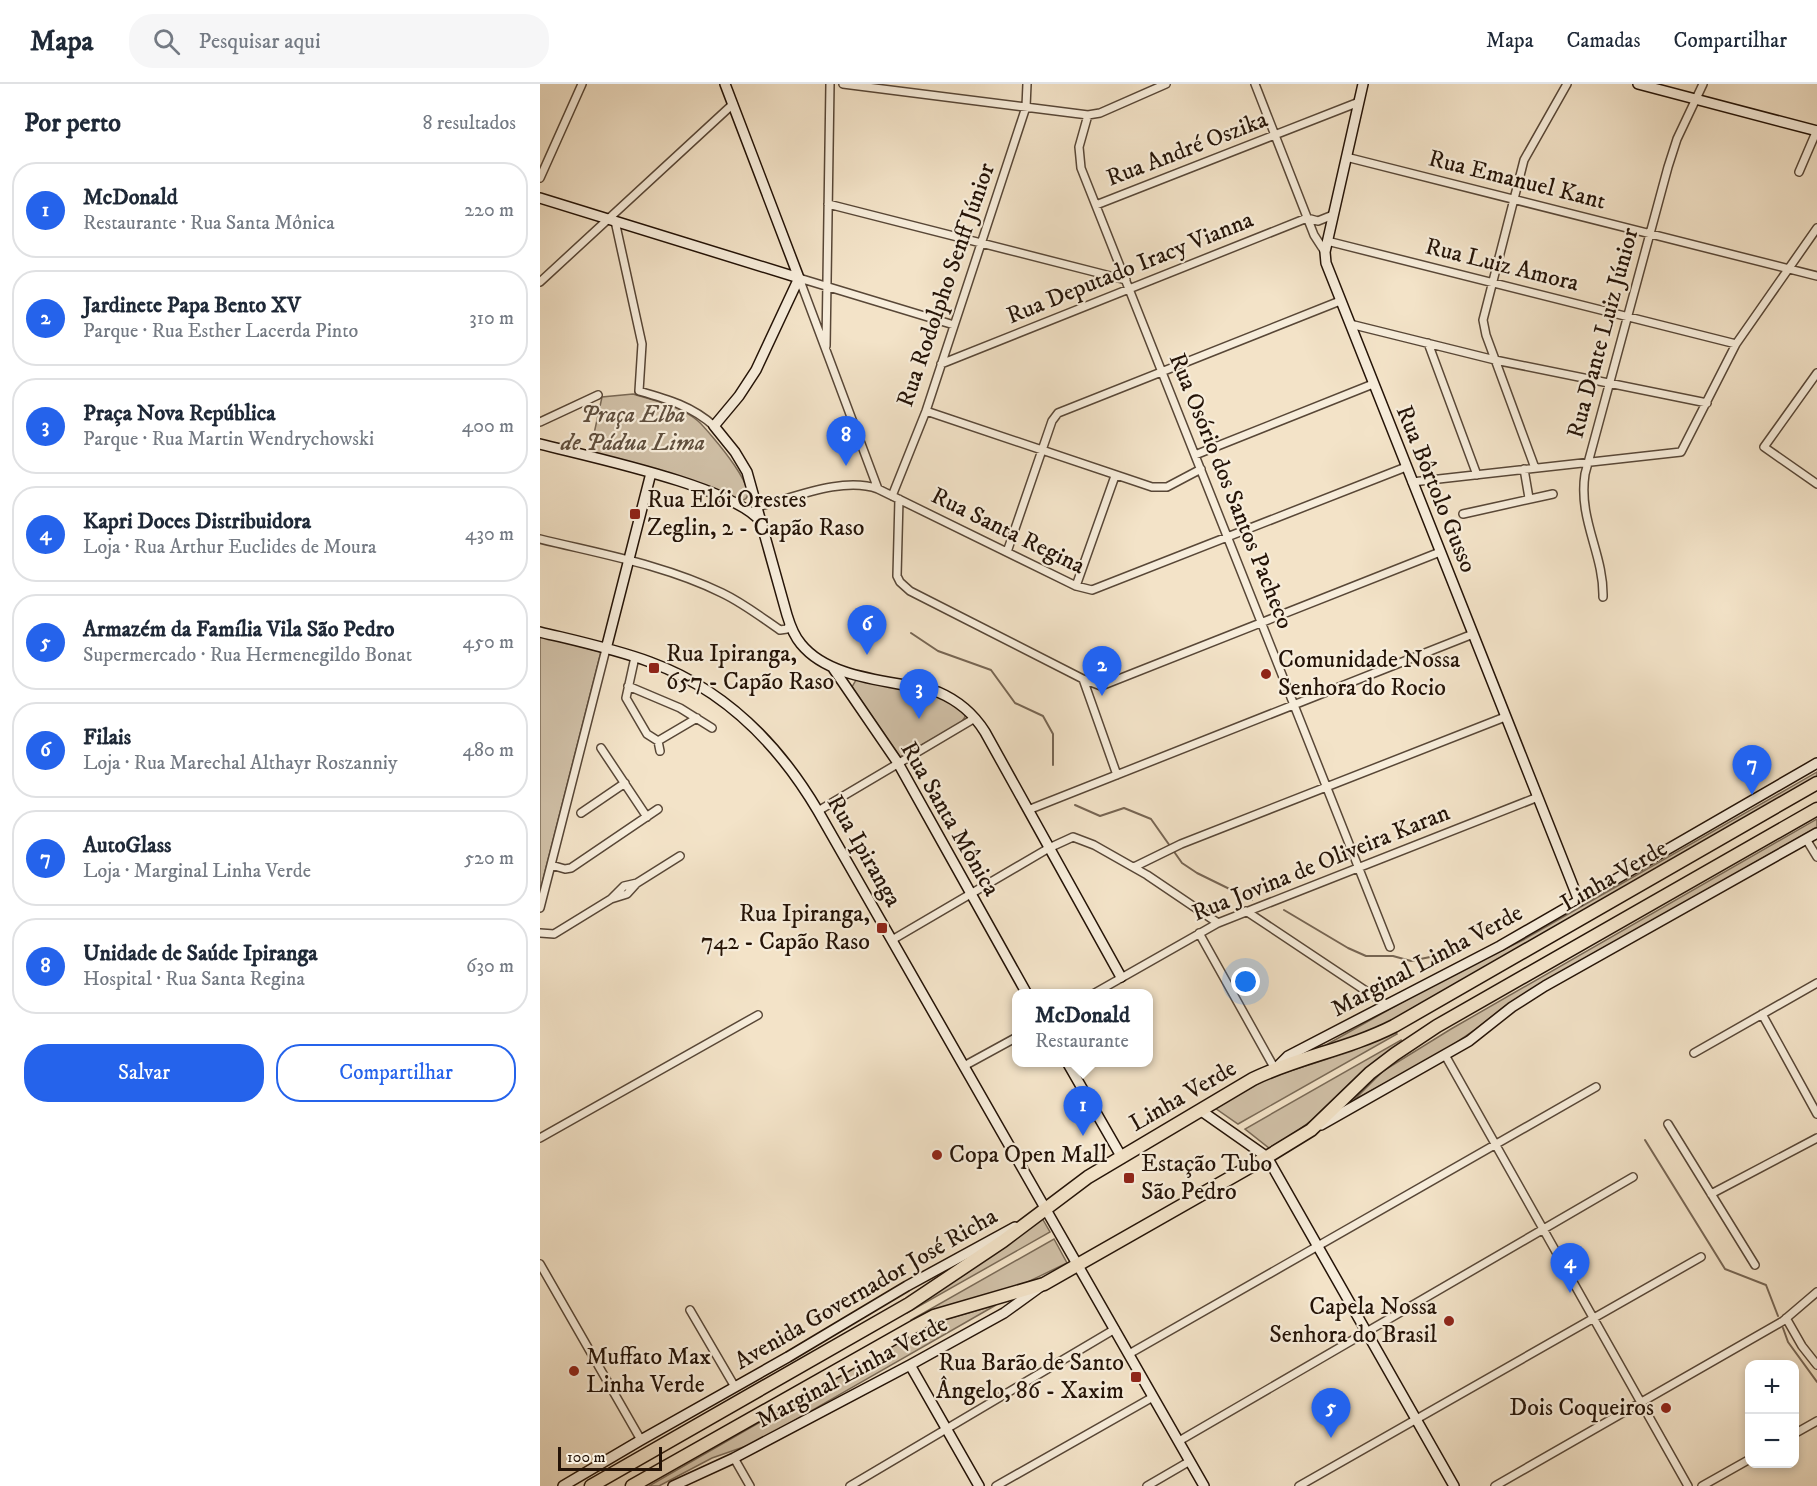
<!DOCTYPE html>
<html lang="pt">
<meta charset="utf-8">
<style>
body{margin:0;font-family:"IM FELL DW Pica",serif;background:#f6f6f7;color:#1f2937}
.controls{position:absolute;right:18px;bottom:18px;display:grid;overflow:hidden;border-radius:12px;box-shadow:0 3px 9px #0003}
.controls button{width:54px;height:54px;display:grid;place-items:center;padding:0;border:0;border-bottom:2px solid #e0e1e3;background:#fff;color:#1f2937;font:30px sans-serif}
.scale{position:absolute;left:18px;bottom:15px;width:104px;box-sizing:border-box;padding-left:6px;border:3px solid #241307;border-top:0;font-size:16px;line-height:21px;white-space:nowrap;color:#241307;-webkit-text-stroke:4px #f7eddb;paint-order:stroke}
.you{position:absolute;left:706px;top:898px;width:21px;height:21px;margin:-15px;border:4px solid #fff;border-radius:50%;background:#1a73e8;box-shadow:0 0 0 9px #1a73e833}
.badge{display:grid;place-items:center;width:39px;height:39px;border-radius:50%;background:#2563eb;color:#fff;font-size:20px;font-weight:700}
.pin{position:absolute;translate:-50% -50px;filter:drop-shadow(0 2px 3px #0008)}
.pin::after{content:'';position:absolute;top:32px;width:21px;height:18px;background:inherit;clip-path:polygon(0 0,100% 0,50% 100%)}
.popup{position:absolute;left:472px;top:905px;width:141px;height:78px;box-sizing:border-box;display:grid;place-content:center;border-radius:12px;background:#fff;filter:drop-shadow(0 2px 4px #0005);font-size:20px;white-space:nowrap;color:#747a83}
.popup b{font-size:22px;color:#1f2937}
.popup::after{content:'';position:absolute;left:50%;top:100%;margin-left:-12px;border:12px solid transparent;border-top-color:#fff}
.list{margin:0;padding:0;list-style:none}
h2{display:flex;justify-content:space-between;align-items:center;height:78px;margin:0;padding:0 24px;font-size:26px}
h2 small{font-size:20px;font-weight:400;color:#747a83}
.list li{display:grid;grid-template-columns:39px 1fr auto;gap:18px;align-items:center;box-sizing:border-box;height:96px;margin:0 12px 12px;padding:0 12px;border:2px solid #e0e1e3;border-radius:24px}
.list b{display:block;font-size:22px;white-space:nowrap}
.list p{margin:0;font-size:20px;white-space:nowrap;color:#747a83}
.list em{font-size:20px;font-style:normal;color:#747a83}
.actions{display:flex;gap:12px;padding:18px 24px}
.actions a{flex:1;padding:14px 0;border:2px solid #2563eb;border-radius:24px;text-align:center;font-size:21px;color:#2563eb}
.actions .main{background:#2563eb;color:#fff}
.icon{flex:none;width:33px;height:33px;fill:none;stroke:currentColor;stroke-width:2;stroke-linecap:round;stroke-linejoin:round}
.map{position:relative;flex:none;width:1277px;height:1402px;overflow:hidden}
header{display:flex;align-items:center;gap:36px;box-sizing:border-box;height:84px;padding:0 30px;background:#fff;border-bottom:2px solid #e0e1e3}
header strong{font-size:28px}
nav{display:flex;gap:33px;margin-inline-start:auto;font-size:21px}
.search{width:420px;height:54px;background:#f6f6f7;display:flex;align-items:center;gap:15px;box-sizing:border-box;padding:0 21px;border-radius:24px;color:#747a83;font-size:22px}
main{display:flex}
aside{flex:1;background:#fff}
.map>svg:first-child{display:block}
.green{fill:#d0c0a7;stroke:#7a6a57;stroke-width:1.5}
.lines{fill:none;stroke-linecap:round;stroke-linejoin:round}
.stream{stroke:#766553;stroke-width:2}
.street-casing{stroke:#584737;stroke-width:10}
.secondary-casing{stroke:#241307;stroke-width:12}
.highway-casing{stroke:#241307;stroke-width:15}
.street{stroke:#f7eddb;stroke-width:7}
.secondary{stroke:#f7eddb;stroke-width:9}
.highway{stroke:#f3e3c8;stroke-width:12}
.poi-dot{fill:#8f2418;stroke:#f7eddb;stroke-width:2}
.labels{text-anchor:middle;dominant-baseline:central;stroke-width:4.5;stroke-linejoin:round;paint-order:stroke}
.street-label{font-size:24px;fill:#241307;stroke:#f7eddb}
.park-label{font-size:24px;font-style:italic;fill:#60503f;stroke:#f7eddb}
.poi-label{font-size:24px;fill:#241307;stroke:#f7eddb;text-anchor:start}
</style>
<header>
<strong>Mapa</strong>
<div class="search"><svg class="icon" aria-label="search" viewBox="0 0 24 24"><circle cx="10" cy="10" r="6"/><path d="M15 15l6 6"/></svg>Pesquisar aqui</div>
<nav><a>Mapa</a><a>Camadas</a><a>Compartilhar</a></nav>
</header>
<main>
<aside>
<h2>Por perto<small>8 resultados</small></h2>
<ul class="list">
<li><span class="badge">1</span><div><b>McDonald</b><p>Restaurante · Rua Santa Mônica</p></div><em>220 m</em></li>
<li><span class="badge">2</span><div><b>Jardinete Papa Bento XV</b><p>Parque · Rua Esther Lacerda Pinto</p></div><em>310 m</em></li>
<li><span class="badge">3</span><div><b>Praça Nova República</b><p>Parque · Rua Martin Wendrychowski</p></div><em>400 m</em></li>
<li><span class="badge">4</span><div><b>Kapri Doces Distribuidora</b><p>Loja · Rua Arthur Euclides de Moura</p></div><em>430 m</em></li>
<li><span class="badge">5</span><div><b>Armazém da Família Vila São Pedro</b><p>Supermercado · Rua Hermenegildo Bonat</p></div><em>450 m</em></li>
<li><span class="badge">6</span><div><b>Filais</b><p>Loja · Rua Marechal Althayr Roszanniy</p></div><em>480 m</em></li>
<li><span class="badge">7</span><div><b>AutoGlass</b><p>Loja · Marginal Linha Verde</p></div><em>520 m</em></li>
<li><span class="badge">8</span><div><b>Unidade de Saúde Ipiranga</b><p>Hospital · Rua Santa Regina</p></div><em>630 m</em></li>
</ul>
<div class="actions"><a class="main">Salvar</a><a>Compartilhar</a></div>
</aside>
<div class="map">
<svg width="1277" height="1402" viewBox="0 0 1277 1402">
<rect width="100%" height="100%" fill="#f3e3c8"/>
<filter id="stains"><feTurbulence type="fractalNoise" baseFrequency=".00333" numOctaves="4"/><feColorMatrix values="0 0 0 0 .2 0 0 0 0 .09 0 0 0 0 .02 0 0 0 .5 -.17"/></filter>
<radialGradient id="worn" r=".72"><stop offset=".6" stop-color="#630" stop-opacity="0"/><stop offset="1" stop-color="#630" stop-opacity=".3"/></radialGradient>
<path class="green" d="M93 310C115 317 141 322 158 337 165 343 235 422 196 416L50 368 62 313Z
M0 552 61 568 0 807Z
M320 594 374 606 404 614 425 629V633L421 639 360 673 312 603 316 596Z
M1277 688V695L852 937 809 956 757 971 773 961 775 964 786 961 898 898 983 856Z
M1277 735V743L965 922 936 945 899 970 814 1016 843 987 911 945Z
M855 947 857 950 698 1040 675 1024 728 994 812 967Z
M861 956 862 959C820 996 779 1037 729 1064L705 1045Z
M502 1134 510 1148 367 1229 366 1227 425 1190Z
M514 1155 527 1179 475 1204 372 1238 371 1236Z
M456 1221 215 1359 172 1374 119 1402H109L393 1239Z"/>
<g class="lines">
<path class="stream" d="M371 549 398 567 451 586 475 619 503 632 513 650V681
M535 721 560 732 584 724 611 735 642 779 657 789 712 816
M744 826 808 864 826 872H853L871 877 890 873
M1105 1056 1185 1185 1226 1201 1238 1232
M1243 1244 1248 1258 1277 1298"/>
<g class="street-casing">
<path id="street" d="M303 0 548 31 560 29 626 0
M715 0 774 151 785 168
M548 31 539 63 541 84 850 863
M806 73 1277 192
M1259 88 1277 46
M0 94 42 0
M288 120 586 196
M556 121 819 18
M75 137 102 260 99 307C127 315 152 322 174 342
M787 157 1196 260
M259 194 338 405
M259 194 414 241
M0 198 193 20
M810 240 955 276 1167 319
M888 259 937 391
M286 262 290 0
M401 280 767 134 778 137 793 131
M1277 289 1224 363 1277 400
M386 327 612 403H627L661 385
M0 338 58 311
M655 371 833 300
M995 384 946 251 943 236 984 76 1027 0
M984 385 989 414
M872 398 1141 368 1196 260 1277 144
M352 412 386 327 486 23 487 0
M359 415 357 492 360 498 370 507 543 595 577 691
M217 423C253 414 303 392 338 405L536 502 552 506 866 383
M923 430 1013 410
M0 455C61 470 125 481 182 509 203 519 221 533 240 546L247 545 250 540
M467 468 512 337 518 329 800 217
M536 502 575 392
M1063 513C1064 470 1038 436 1045 390L1128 83 1137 55 1163 0
M95 573 86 614 107 650 118 657 157 634
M543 595 561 602 900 468
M88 602 140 624 172 644
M118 657 120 667
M61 664 107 733
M488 726 933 550
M278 727 435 634
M41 729 85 699
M1266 755 1277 773
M11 781 25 785 31 784 118 725
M594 783 641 760 965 633
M71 815 87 810 97 799 140 772
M0 824 66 565
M706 827 847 921
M0 849 14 850 71 815 84 802 97 799
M659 849 735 985
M352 856 509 764 533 753 554 761 607 791 678 839
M553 910 678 839 998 713
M1222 930 1277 1030
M1154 969 1277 899
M905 971 1148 1402
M424 982 477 953
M1128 1040 1215 1181
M0 1054 218 931
M1171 1110 1277 1054
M0 1180 101 1356
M150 1226 195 1303
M1246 1234 1262 1262 1277 1281
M589 1270 1056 1003
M1254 1350 1277 1337
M639 1357 1093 1093
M194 1374 210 1402
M310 1402 575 1245
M456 1402 613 1313
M607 1402 650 1377
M759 1402 1161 1173
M955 1402 1243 1237 1277 1208
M1162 1402 1210 1375"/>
</g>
<g class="secondary-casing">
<path id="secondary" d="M185 0 259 194
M823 0 785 168 786 179 1039 817
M1098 0 1277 47
M0 114 259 194
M259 194 216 286 199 312 174 342 195 368 207 388 247 531C250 541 254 552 261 560 291 597 355 596 398 608 419 617 433 629 445 648L581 893
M0 360C46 372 195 403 221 438
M0 548C37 557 75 565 110 578 184 605 239 661 278 727L664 1402
M66 565 111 389
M293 584 358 679 487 910
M527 978 581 1072
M736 984 748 972 960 862 1277 679
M660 1026 727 1073 914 1402
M781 1041 929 957 972 923 1005 902 1277 749
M370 1281 439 1402
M23 1402 101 1356 248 1273 367 1202 475 1143
M133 1402 194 1374 370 1281 464 1229 500 1203"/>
</g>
<g class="highway-casing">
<path id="highway" d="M51 1402 369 1220 463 1157 548 1093 713 995C758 973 809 965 854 942L1277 699
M92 1402 377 1241 394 1232 504 1200 727 1073 771 1046 830 989 855 970 897 942 1277 725"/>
</g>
<use href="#street" class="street"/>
<use href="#secondary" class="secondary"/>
<use href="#highway" class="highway"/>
</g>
<g class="poi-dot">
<rect x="89" y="424" width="12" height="12" rx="3"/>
<rect x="108" y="578" width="12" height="12" rx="3"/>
<circle cx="726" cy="590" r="6"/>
<rect x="336" y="838" width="12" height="12" rx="3"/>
<circle cx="397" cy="1071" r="6"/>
<rect x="583" y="1088" width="12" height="12" rx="3"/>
<circle cx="909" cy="1237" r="6"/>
<circle cx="34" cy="1287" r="6"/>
<rect x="590" y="1287" width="12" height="12" rx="3"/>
<circle cx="1126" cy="1324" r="6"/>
</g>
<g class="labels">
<g class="street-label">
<text transform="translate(647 65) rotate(-21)">Rua André Oszika</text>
<text transform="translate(977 96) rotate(14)">Rua Emanuel Kant</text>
<text transform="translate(962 181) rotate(14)">Rua Luiz Amora</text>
<text transform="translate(590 184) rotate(-22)">Rua Deputado Iracy Vianna</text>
<text transform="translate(406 201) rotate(-71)">Rua Rodolpho Senff Júnior</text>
<text transform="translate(1063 249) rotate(-75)">Rua Dante Luiz Júnior</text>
<text transform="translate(896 405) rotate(68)">Rua Bôrtolo Gusso</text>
<text transform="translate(691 407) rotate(68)">Rua Osório dos Santos Pacheco</text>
<text transform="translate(468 447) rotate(26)">Rua Santa Regina</text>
<text transform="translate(410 735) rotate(60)">Rua Santa Mônica</text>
<text transform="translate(324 767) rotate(60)">Rua Ipiranga</text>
<text transform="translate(781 779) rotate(-22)">Rua Jovina de Oliveira Karan</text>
<text transform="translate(1074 792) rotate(-30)">Linha Verde</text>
<text transform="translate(887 877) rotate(-28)">Marginal Linha Verde</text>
<text transform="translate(643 1012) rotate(-30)">Linha Verde</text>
<text transform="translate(326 1205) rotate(-30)">Avenida Governador José Richa</text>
<text transform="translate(312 1288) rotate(-28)">Marginal Linha Verde</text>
</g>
<g class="park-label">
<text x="93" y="331">Praça Elba<tspan x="93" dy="28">de Pádua Lima</tspan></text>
</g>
<g class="poi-label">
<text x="107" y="416">Rua Elói Orestes<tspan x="107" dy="28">Zeglin, 2 - Capão Raso</tspan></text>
<text x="126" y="570">Rua Ipiranga,<tspan x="126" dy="28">657 - Capão Raso</tspan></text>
<text x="738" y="576">Comunidade Nossa<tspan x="738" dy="28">Senhora do Rocio</tspan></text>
<text x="330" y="830" text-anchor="end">Rua Ipiranga,<tspan x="330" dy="28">742 - Capão Raso</tspan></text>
<text x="409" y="1071">Copa Open Mall</text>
<text x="601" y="1080">Estação Tubo<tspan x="601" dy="28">São Pedro</tspan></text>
<text x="897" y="1223" text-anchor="end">Capela Nossa<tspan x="897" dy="28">Senhora do Brasil</tspan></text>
<text x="46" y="1273">Muffato Max<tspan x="46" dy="28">Linha Verde</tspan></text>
<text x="584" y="1279" text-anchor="end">Rua Barão de Santo<tspan x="584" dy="28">Ângelo, 86 - Xaxim</tspan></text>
<text x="1114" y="1324" text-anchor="end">Dois Coqueiros</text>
</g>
</g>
<rect width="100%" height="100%" filter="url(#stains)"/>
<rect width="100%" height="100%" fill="url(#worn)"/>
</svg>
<div class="controls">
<button>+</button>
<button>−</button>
</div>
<div class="scale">100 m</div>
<div class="you"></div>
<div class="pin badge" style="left:543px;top:1052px">1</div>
<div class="popup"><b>McDonald</b>Restaurante</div>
<div class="pin badge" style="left:562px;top:612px">2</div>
<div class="pin badge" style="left:379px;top:635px">3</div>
<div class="pin badge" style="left:1030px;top:1209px">4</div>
<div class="pin badge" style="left:791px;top:1354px">5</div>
<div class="pin badge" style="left:327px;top:571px">6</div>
<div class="pin badge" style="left:1212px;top:711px">7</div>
<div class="pin badge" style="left:306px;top:382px">8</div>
</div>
</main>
